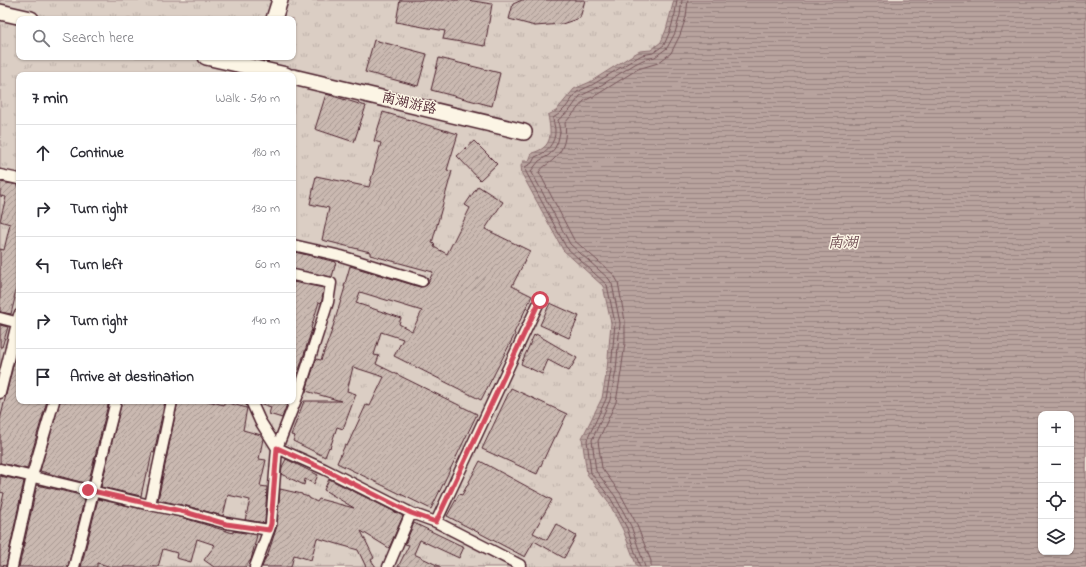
<!DOCTYPE html>
<meta charset="utf-8">
<style>
body{margin:0;font-family:"Indie Flower","LXGW WenKai TC",sans-serif;background:#f2f2f3;color:#2b2b33}
.controls{position:absolute;right:12px;bottom:12px;display:grid;overflow:hidden;border-radius:8px;box-shadow:0 1px 3px #0004}
.controls button{width:36px;height:36px;display:grid;place-items:center;padding:0;border:0;border-bottom:1px solid #e1e1e2;background:#fff;color:#2b2b33;font:20px sans-serif}
.stop{position:absolute;width:12px;height:12px;margin:-9px;border:3px solid #d1495b;border-radius:50%;background:#fff}
.stop.end{background:#d1495b;border-color:#fff;box-shadow:0 1px 4px #0008}
.list{margin:0;padding:0;list-style:none}
h2{display:flex;justify-content:space-between;align-items:center;height:52px;margin:0;padding:0 16px;font-size:17px}
h2 small{font-size:13px;font-weight:400;color:#7c7c81}
.list li{display:grid;grid-template-columns:26px 1fr auto;gap:12px;align-items:center;box-sizing:border-box;height:56px;padding:0 16px;border-top:1px solid #e1e1e2}
.list b{display:block;font-size:15px;white-space:nowrap}
.list em{font-size:13px;font-style:normal;color:#7c7c81}
.icon{flex:none;width:22px;height:22px;fill:none;stroke:currentColor;stroke-width:2;stroke-linecap:round;stroke-linejoin:round}
.map{position:relative;flex:none;width:1086px;height:567px;overflow:hidden}
.search{position:absolute;background:#fff;box-shadow:0 1px 3px #0004;left:16px;top:16px;width:280px;height:44px;display:flex;align-items:center;gap:10px;box-sizing:border-box;padding:0 14px;border-radius:8px;color:#7c7c81;font-size:15px}
.panel{position:absolute;background:#fff;box-shadow:0 1px 3px #0004;left:16px;top:72px;width:280px;height:332px;border-radius:8px}
.map>svg:first-child{display:block}
.grass{fill:url(#grass-tufts);stroke:#927678;fill-rule:evenodd}
.water{fill:url(#water-rules);stroke:#8c6e70;fill-rule:evenodd}
.lines{fill:none;stroke-linecap:round;stroke-linejoin:round}
.shore{stroke:#765459;stroke-width:1}
.building{fill:url(#building-hatch);stroke:#4a1f2b;fill-rule:evenodd}
.street-casing{stroke:#4a1f2b;stroke-width:13}
.secondary-casing{stroke:#4a1f2b;stroke-width:18}
.street{stroke:#fcf5e5;stroke-width:10}
.secondary{stroke:#fcf5e5;stroke-width:15}
.route{stroke:#d1495b;stroke-width:5}
.labels{text-anchor:middle;dominant-baseline:central;stroke-width:3;stroke-linejoin:round;paint-order:stroke}
.street-label{font-size:14px;fill:#4a1f2b;stroke:#fcf5e5}
.water-label{font-size:15px;font-style:italic;fill:#704d53;stroke:#fcf5e5}
</style>
<div class="map">
<svg width="1086" height="567" viewBox="0 0 1086 567">
<defs>
<pattern id="grass-tufts" width="24" height="20" patternUnits="userSpaceOnUse"><rect width="24" height="20" fill="#dbcec4"/><path d="M3 7l-1-3M5 7V3M7 7l1-3M15 17l-1-3M17 17v-4M19 17l1-3" fill="none" stroke="#bdb0a9"/></pattern>
<pattern id="water-rules" width="6" height="5" patternUnits="userSpaceOnUse"><rect width="6" height="5" fill="#b8a39e"/><path d="M0 2.5h6" fill="none" stroke="#988481"/></pattern>
<pattern id="building-hatch" width="6" height="6" patternUnits="userSpaceOnUse"><rect width="6" height="6" fill="#cab9b1"/><path d="M-1 1l2-2M0 6l6-6M5 7l2-2" fill="none" stroke="#a69690"/></pattern>
</defs>
<rect width="100%" height="100%" fill="#f5ecde"/>
<filter id="ink" filterUnits="userSpaceOnUse"><feTurbulence type="fractalNoise" baseFrequency=".025" numOctaves="2"/><feDisplacementMap in="SourceGraphic" scale="8" xChannelSelector="R" yChannelSelector="G"/><feConvolveMatrix kernelMatrix="1 2 1 2 8 2 1 2 1" color-interpolation-filters="sRGB"/></filter>
<g filter="url(#ink)">
<path class="grass" d="M0 0H1086V567H0ZM19 19H293V57H19ZM19 75H293V401H19ZM1041 414H1071V552H1041Z"/>
<path class="water" d="M674 0H1086V567H637L623 530 608 501 587 474 582 438 602 398 607 370 611 323 603 286 563 250 522 174 521 166 523 161H529L532 153C554 147 551 133 548 115L556 111 574 89 590 82 631 56 640 51 651 50 661 42 666 30ZM1041 414H1071V552H1041Z"/>
<g class="lines">
<path class="shore" d="M640 567 627 528 611 499 591 473 587 440 606 399 611 370 615 323 607 285 566 247 526 172 525 167 532 163 535 157C546 153 556 143 555 130 555 126 553 122 553 118L559 114 566 107 577 92 592 85 633 60 642 55 653 53 664 45 670 31 675 14 677 0
M645 567 631 526 615 496 596 471 592 440 610 400 616 371 620 323 612 284 609 279 570 244 531 171 539 161 549 155 555 148 558 141 560 132 558 120 570 110 580 96 595 89 635 64 643 60 655 57 667 48 675 33 680 15 682 0
M651 567V561L636 523 620 493 602 468 598 441 616 402 621 372 625 343V321L618 282 614 275 574 240 539 172C544 165 548 165 554 159 564 150 567 136 565 123L584 101 598 94 638 69 658 63 671 53 680 35 686 17 688 0"/>
</g>
<path class="building" d="M400 0H467L492 4 485 46 443 39 445 31 396 22Z
M522 0H585L580 18 562 24 535 26 509 19 513 4Z
M374 40 427 54 418 86 365 72Z
M439 58 500 73 492 106 431 90Z
M326 94 366 106 354 142 315 129Z
M383 112 458 134 447 170 452 171 432 243 435 244 434 247 447 254 470 208 465 205 478 186 503 202 485 229 530 251 512 286 532 296 514 333 515 334 481 400 394 356 403 339 381 332 374 355 379 356 376 364 477 414 431 509 337 463 345 445 347 446 366 405 370 406 384 377 353 367 347 391 356 394 343 429 337 427 330 448 329 447 325 457 293 441 295 436 291 435 304 401H341L306 391 316 359 321 360 331 333 345 287H344L350 266 420 287 427 285 433 272 370 255V252L322 240 329 208 310 204 316 176 369 187 381 143 374 141ZM360 292 422 311 412 331 399 324 401 318 356 303Z
M474 141 497 164 480 180 457 156Z
M0 182 19 185V276L14 298H15L11 314 0 312V249L4 250 10 224 0 221 6 197 0 196Z
M295 252 336 262 332 277 293 269V261Z
M293 282 324 288 322 300 321 303 319 302 311 328 312 329 294 386H293Z
M550 303 579 316 569 338 540 325Z
M0 325 8 327 2 347H0Z
M536 334 577 358 569 371 548 360 542 374 521 364 534 335 535 336Z
M16 353 19 354V401H47L27 469 0 463V420Z
M511 388 567 414 556 437H554L537 474 482 449Z
M60 401H109L88 484 40 471Z
M122 401H165L154 453 152 452 148 473H146L141 496 101 487Z
M178 401H208L224 405V402L247 408 243 430 261 435 263 439 259 459 266 460 260 486 267 487 265 523 245 520 250 500 228 495 223 516 187 506 158 500Z
M258 401H288L282 418 269 414 271 407 259 403Z
M286 459 318 475 314 484 305 479 304 485 281 474 282 467Z
M480 461 552 500 533 533 547 540 556 524 576 536 564 558 534 541 525 557 447 516 459 494 462 495Z
M0 476 24 481 6 566 0 565V511L4 493 0 492Z
M329 479 403 516 389 548 361 531 374 558 371 560 376 567H366L358 550 317 538 311 560 294 555 291 567H262L266 557H267L277 526 280 489 302 494V495L309 497V498L317 502 319 499 354 508 324 490Z
M37 485 85 496 68 567H19Z
M98 499 184 518 233 533V531L257 535 251 560 245 567H214L204 560 215 545 197 539 191 562 176 558 177 553 163 549 158 567H112L97 563V567H81Z
M414 523 464 547 459 558 420 540 414 554 441 567H398L409 545 405 544Z"/>
<g class="lines">
<g class="street-casing">
<path id="street" d="M0 175 19 179
M293 245 341 256 422 281
M0 318 19 323
M0 393 19 315
M251 401 260 421 277 448 324 469 411 513 436 522 520 565
M0 469 150 505 172 401
M150 505 185 512 226 523 269 530
M436 522 540 300
M12 567 32 476 54 401
M74 567 116 401
M255 567 271 524 277 448 299 392 328 302 331 283 293 275
M388 567 411 513"/>
</g>
<g class="secondary-casing">
<path id="secondary" d="M0 12 31 19
M274 19 280 0
M206 57 286 75
M293 77 524 132"/>
</g>
<use href="#street" class="street"/>
<use href="#secondary" class="secondary"/>
</g>
</g>
<g class="lines" filter="url(#ink)">
<path class="route" d="M88 490 185 512 226 524 269 530 271 524 277 448 324 469 411 513 436 522 540 300"/>
</g>
<g class="labels">
<g class="street-label">
<text transform="translate(409 104) rotate(13)">南湖游路</text>
</g>
<g class="water-label">
<text x="843" y="243">南湖</text>
</g>
</g>
</svg>
<div class="controls">
<button>+</button>
<button>−</button>
<button><svg class="icon" aria-label="locate" viewBox="0 0 24 24"><circle cx="12" cy="12" r="6"/><path d="M12 2v4M12 18v4M2 12h4M18 12h4"/></svg></button>
<button><svg class="icon" aria-label="layers" viewBox="0 0 24 24"><path d="M12 4l9 5-9 5-9-5zM3 14l9 5 9-5"/></svg></button>
</div>
<div class="stop" style="left:540px;top:300px"></div>
<div class="stop end" style="left:88px;top:490px"></div>
<div class="search"><svg class="icon" aria-label="search" viewBox="0 0 24 24"><circle cx="10" cy="10" r="6"/><path d="M15 15l6 6"/></svg>Search here</div>
<section class="panel">
<h2>7 min<small>Walk · 510 m</small></h2>
<ul class="list">
<li><svg class="icon" aria-label="ahead" viewBox="0 0 24 24"><path d="M12 20V5M6 11l6-6 6 6"/></svg><div><b>Continue</b></div><em>180 m</em></li>
<li><svg class="icon" aria-label="right" viewBox="0 0 24 24"><path d="M7 20v-9h11M14 6l5 5-5 5"/></svg><div><b>Turn right</b></div><em>130 m</em></li>
<li><svg class="icon" aria-label="left" viewBox="0 0 24 24"><path d="M17 20v-9H6M10 6l-5 5 5 5"/></svg><div><b>Turn left</b></div><em>60 m</em></li>
<li><svg class="icon" aria-label="right" viewBox="0 0 24 24"><path d="M7 20v-9h11M14 6l5 5-5 5"/></svg><div><b>Turn right</b></div><em>140 m</em></li>
<li><svg class="icon" aria-label="arrive" viewBox="0 0 24 24"><path d="M6 21V4h12l-3 4 3 4H6"/></svg><div><b>Arrive at destination</b></div></li>
</ul>
</section>
</div>
